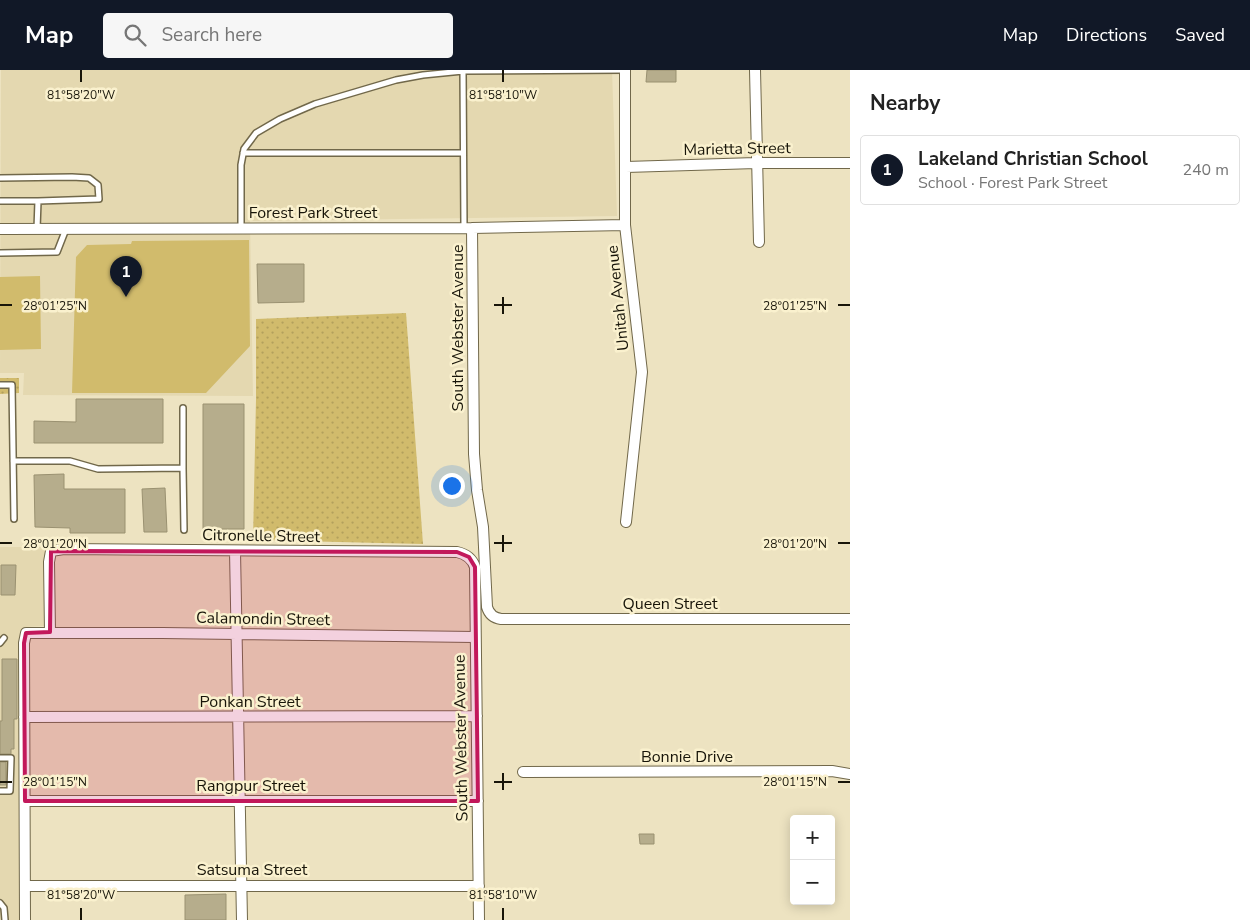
<!DOCTYPE html>
<meta charset="utf-8">
<style>
body{margin:0;font-family:"Nunito Sans",sans-serif;background:#f6f6f6;color:#222}
.controls{position:absolute;right:15px;bottom:15px;display:grid;overflow:hidden;border-radius:5px;box-shadow:0 2px 12px #0003}
.controls button{width:45px;height:45px;display:grid;place-items:center;padding:0;border:0;border-bottom:1px solid #e0e0e0;background:#fff;color:#222;font:25px sans-serif}
.you{position:absolute;left:451px;top:415px;width:18px;height:18px;margin:-12px;border:4px solid #fff;border-radius:50%;background:#1a73e8;box-shadow:0 0 0 8px #1a73e833}
.badge{display:grid;place-items:center;width:32px;height:32px;border-radius:50%;background:#111827;color:#fff;font-size:16px;font-weight:700}
.pin{position:absolute;translate:-50% -41px;filter:drop-shadow(0 1px 2px #0008)}
.pin::after{content:'';position:absolute;top:26px;width:18px;height:15px;background:inherit;clip-path:polygon(0 0,100% 0,50% 100%)}
.list{margin:0;padding:0;list-style:none}
h2{display:flex;justify-content:space-between;align-items:center;height:65px;margin:0;padding:0 20px;font-size:21px}
h2 small{font-size:16px;font-weight:400;color:#767676}
.list li{display:grid;grid-template-columns:32px 1fr auto;gap:15px;align-items:center;box-sizing:border-box;height:70px;margin:0 10px 10px;padding:0 10px;border:1px solid #e0e0e0;border-radius:5px}
.list b{display:block;font-size:19px;white-space:nowrap}
.list p{margin:0;font-size:16px;white-space:nowrap;color:#767676}
.list em{font-size:16px;font-style:normal;color:#767676}
.icon{flex:none;width:28px;height:28px;fill:none;stroke:currentColor;stroke-width:2;stroke-linecap:round;stroke-linejoin:round}
.map{position:relative;flex:none;width:850px;height:850px;overflow:hidden}
header{display:flex;align-items:center;gap:30px;box-sizing:border-box;height:70px;padding:0 25px;background:#111827;color:#fff}
header strong{font-size:24px}
nav{display:flex;gap:28px;margin-inline-start:auto;font-size:18px}
.search{width:350px;height:45px;background:#f6f6f6;display:flex;align-items:center;gap:12px;box-sizing:border-box;padding:0 18px;border-radius:5px;color:#767676;font-size:19px}
main{display:flex}
aside{flex:1;background:#fff}
.map>svg:first-child{display:block}
.built{fill:#e4d8b0}
.grass{fill:#d1bb6c}
.park{fill:url(#park-dots)}
.building{fill:#b6ad8c;stroke:#9a9171}
.lines{fill:none;stroke-linecap:round;stroke-linejoin:round}
.service-casing{stroke:#71684a;stroke-width:8}
.minor-casing{stroke:#71684a;stroke-width:12}
.service{stroke:#fff;stroke-width:5}
.minor{stroke:#fff;stroke-width:10}
.marked{fill:#c2185b;fill-opacity:0.2;stroke:#c2185b;stroke-width:4;stroke-linejoin:round}
.ticks{fill:none;stroke:#181509;stroke-width:2}
.labels{text-anchor:middle;dominant-baseline:central;stroke-width:5;stroke-linejoin:round;paint-order:stroke}
.street-label{font-size:16px;fill:#181509;stroke:#faf1ce}
.ticks-label{font-size:12px;text-anchor:middle;fill:#181509;stroke:#faf1ce;stroke-width:5;stroke-linejoin:round;paint-order:stroke}
</style>
<header>
<strong>Map</strong>
<div class="search"><svg class="icon" aria-label="search" viewBox="0 0 24 24"><circle cx="10" cy="10" r="6"/><path d="M15 15l6 6"/></svg>Search here</div>
<nav><a>Map</a><a>Directions</a><a>Saved</a></nav>
</header>
<main>
<div class="map">
<svg width="850" height="850" viewBox="0 0 850 850">
<defs>
<pattern id="park-dots" width="8" height="8" patternUnits="userSpaceOnUse" patternTransform="scale(1.25)"><rect width="8" height="8" fill="#d1bb6c"/><path d="M2 2h.1M6 6h.1" fill="none" stroke="#b3a05c" stroke-width="1.8" stroke-linecap="round"/></pattern>
</defs>
<rect width="100%" height="100%" fill="#ede3c1"/>
<path class="built" d="M1 0H612L617 146 250 151 253 326 23 325 24 303H0Z
M0 477H47L43 492 44 556 26 557 21 562 19 573 20 850H0Z"/>
<path class="grass" d="M249 170 250 276 206 323H72L76 187 87 175 131 174 132 171Z
M40 206 41 279 0 280V207Z"/>
<path class="park" d="M406 243 423 474 253 470 256 329V249Z
M0 308H19V323L0 324Z"/>
<path class="building" d="M647 0H676V12H646Z
M257 194H304V232L258 233Z
M76 329H163V373H34V351L76 352Z
M203 334H244V459H203Z
M64 404V419H125V463H70V458L35 457 34 405Z
M165 418 167 462H144L142 419Z
M1 495H16L15 525H1Z
M2 589H17V649H14V679H11V684H0V651H2Z
M0 692H6V715H0Z
M639 764H654V774H640Z
M226 824V850H185V825Z"/>
<g class="lines">
<g class="service-casing">
<path id="service" d="M463 1 464 158
M243 83H462
M0 108 72 107 89 108 98 115 99 129 38 131
M0 131H38L37 159
M241 158V95L244 79 256 63 280 49 315 34 396 10 423 5 463 1 625 0
M0 183 57 182 66 159
M0 315H12L14 449
M13 391H70L98 399 183 398V338
M183 398 184 460
M0 573 4 568
M0 688H11L10 721H0
M0 833 4 838 5 850"/>
</g>
<g class="minor-casing">
<path id="minor" d="M625 0V155L642 302 626 452
M755 0 759 172
M626 97 756 93H850
M472 158 474 384 477 420 483 457 487 537C489 544 494 548 501 549H850
M0 159 472 158 625 155
M235 481 242 850
M50 562 49 492 51 481 64 479 457 482C466 484 472 488 475 497L479 850
M24 647 477 646
M523 702 832 701 850 704
M25 731H478
M25 816H479
M25 850 24 573 26 563H162L475 567"/>
</g>
<use href="#service" class="service"/>
<use href="#minor" class="minor"/>
</g>
<path class="marked" d="M51 481 457 482 469 487 475 497 478 731H25L24 573 26 563 50 562Z"/>
<path class="ticks" d="M81 0V12M503 0V12M503 227V244M0 235H12M494 235H512M838 235H850M503 465V482M0 473H12M494 473H512M838 473H850M503 703V720M0 712H12M494 712H512M838 712H850M81 838V850M503 838V850"/>
<g class="labels">
<g class="street-label">
<text transform="translate(737 79) rotate(-1)">Marietta Street</text>
<text x="313" y="143">Forest Park Street</text>
<text transform="translate(618 228) rotate(-96)">Unitah Avenue</text>
<text transform="translate(458 258) rotate(-90)">South Webster Avenue</text>
<text transform="translate(261 466) rotate(1)">Citronelle Street</text>
<text x="670" y="534">Queen Street</text>
<text transform="translate(263 549) rotate(1)">Calamondin Street</text>
<text x="250" y="632">Ponkan Street</text>
<text transform="translate(461 668) rotate(-91)">South Webster Avenue</text>
<text x="687" y="687">Bonnie Drive</text>
<text x="251" y="716">Rangpur Street</text>
<text x="252" y="800">Satsuma Street</text>
</g>
</g>
<g class="ticks-label">
<text x="81" y="29">81°58'20"W</text>
<text x="503" y="29">81°58'10"W</text>
<text x="55" y="240">28°01'25"N</text>
<text x="795" y="240">28°01'25"N</text>
<text x="55" y="478">28°01'20"N</text>
<text x="795" y="478">28°01'20"N</text>
<text x="55" y="716">28°01'15"N</text>
<text x="795" y="716">28°01'15"N</text>
<text x="81" y="829">81°58'20"W</text>
<text x="503" y="829">81°58'10"W</text>
</g>
</svg>
<div class="controls">
<button>+</button>
<button>−</button>
</div>
<div class="you"></div>
<div class="pin badge" style="left:126px;top:227px">1</div>
</div>
<aside>
<h2>Nearby<small></small></h2>
<ul class="list">
<li><span class="badge">1</span><div><b>Lakeland Christian School</b><p>School · Forest Park Street</p></div><em>240 m</em></li>
</ul>
</aside>
</main>
